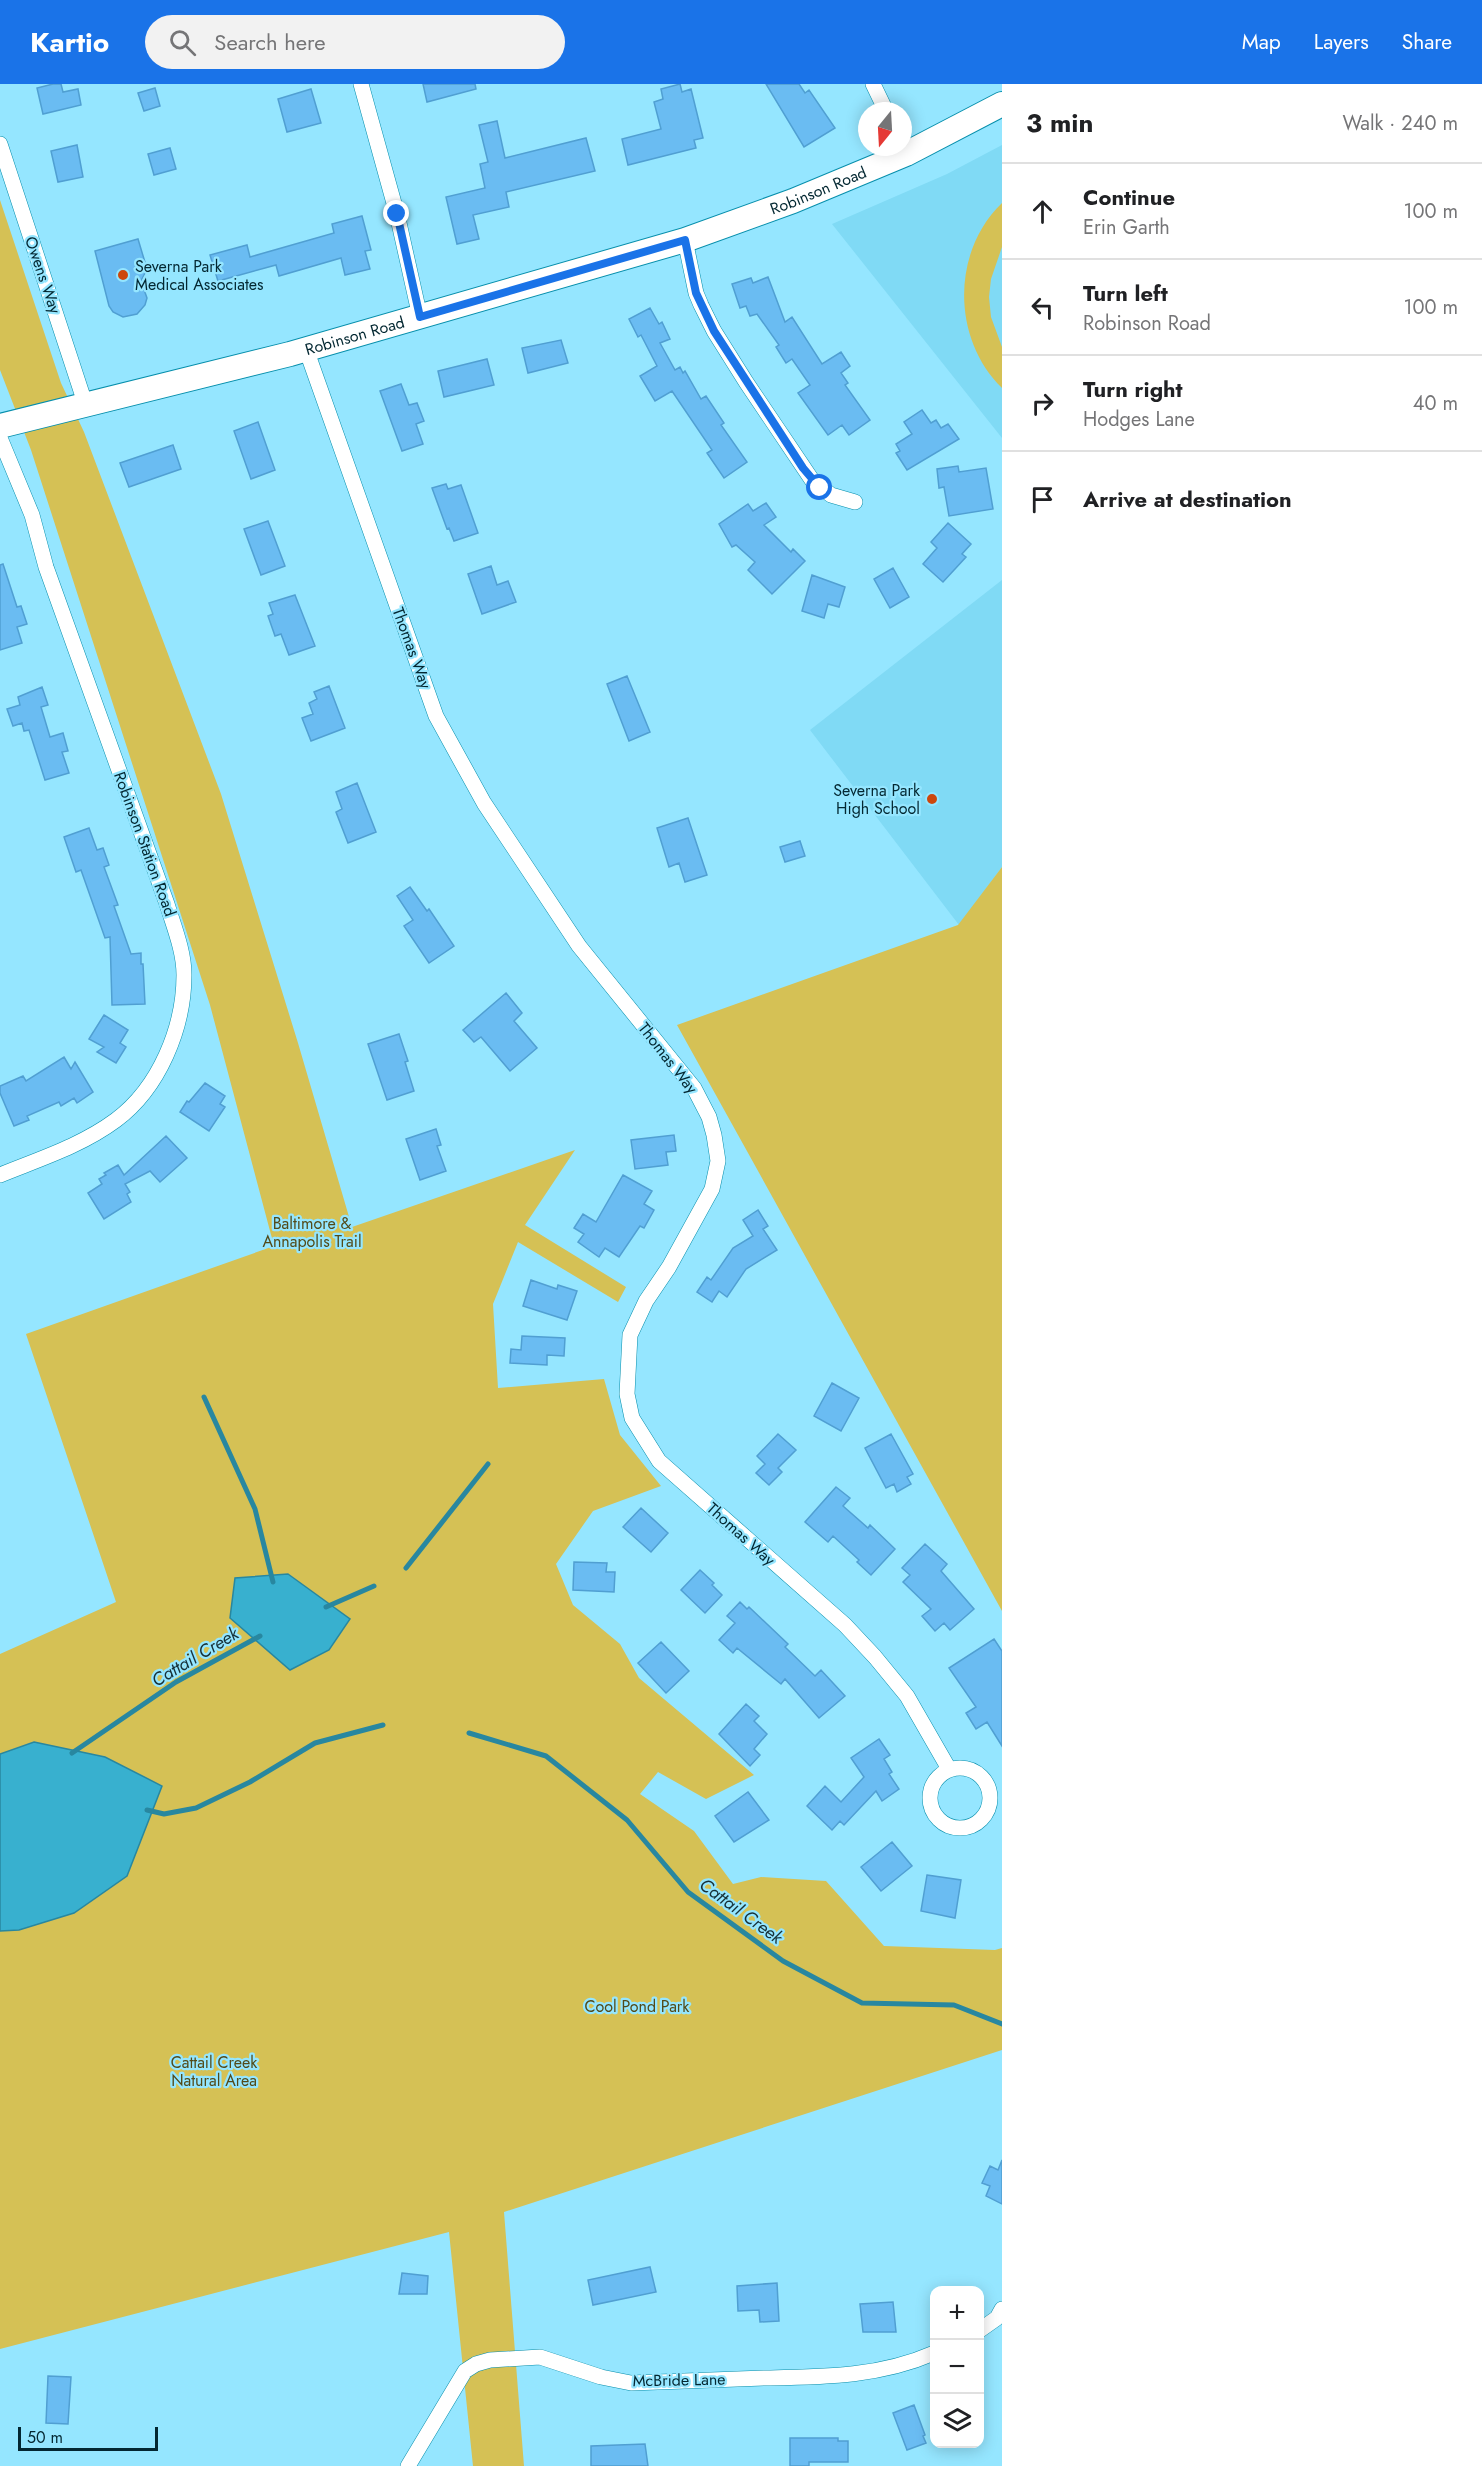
<!DOCTYPE html>
<meta charset="utf-8">
<style>
body{margin:0;font-family:Jost,sans-serif;background:#f2f2f2;color:#202124}
.controls{position:absolute;right:18px;bottom:18px;display:grid;overflow:hidden;border-radius:12px;box-shadow:0 3px 15px #0003}
.controls button{width:54px;height:54px;display:grid;place-items:center;padding:0;border:0;border-bottom:2px solid #e0e0e0;background:#fff;color:#202124;font:30px sans-serif}
.compass{position:absolute;left:858px;top:18px;width:54px;height:54px;border-radius:50%;background:#fff;box-shadow:0 3px 15px #0003;rotate:198deg}
.scale{position:absolute;left:18px;bottom:15px;width:140px;box-sizing:border-box;padding-left:6px;border:3px solid #032731;border-top:0;font-size:16px;line-height:21px;white-space:nowrap;color:#032731;-webkit-text-stroke:4px #95e6ff;paint-order:stroke}
.stop{position:absolute;width:18px;height:18px;margin:-14px;border:4px solid #1a73e8;border-radius:50%;background:#fff}
.stop.end{background:#1a73e8;border-color:#fff;box-shadow:0 2px 6px #0008}
.list{margin:0;padding:0;list-style:none}
h2{display:flex;justify-content:space-between;align-items:center;height:78px;margin:0;padding:0 24px;font-size:26px}
h2 small{font-size:20px;font-weight:400;color:#757577}
.list li{display:grid;grid-template-columns:39px 1fr auto;gap:18px;align-items:center;box-sizing:border-box;height:96px;padding:0 24px;border-top:2px solid #e0e0e0}
.list b{display:block;font-size:22px;white-space:nowrap}
.list p{margin:0;font-size:20px;white-space:nowrap;color:#757577}
.list em{font-size:20px;font-style:normal;color:#757577}
.icon{flex:none;width:33px;height:33px;fill:none;stroke:currentColor;stroke-width:2;stroke-linecap:round;stroke-linejoin:round}
.map{position:relative;flex:none;width:1002px;height:2382px;overflow:hidden}
header{display:flex;align-items:center;gap:36px;box-sizing:border-box;height:84px;padding:0 30px;background:#1a73e8;color:#fff}
header strong{font-size:28px}
nav{display:flex;gap:33px;margin-inline-start:auto;font-size:21px}
.search{width:420px;height:54px;background:#f2f2f2;display:flex;align-items:center;gap:15px;box-sizing:border-box;padding:0 21px;border-radius:33px;color:#757577;font-size:22px}
main{display:flex}
aside{flex:1;background:#fff}
.map>svg:first-child{display:block}
.built{fill:#80daf5}
.green{fill:#d5c155}
.water{fill:#38b0cf;stroke:#2887a0;stroke-width:1.5}
.lines{fill:none;stroke-linecap:round;stroke-linejoin:round}
.stream{stroke:#2887a0;stroke-width:5}
.building{fill:#6abcf2;stroke:#509fd2;stroke-width:1.5}
.minor-casing{stroke:#078fac;stroke-width:16}
.primary-casing{stroke:#078fac;stroke-width:26}
.minor{stroke:#fff;stroke-width:15}
.primary{stroke:#fff;stroke-width:24}
.route{stroke:#1a73e8;stroke-width:8}
.poi-dot{fill:#cd470c;stroke:#95e6ff;stroke-width:2}
.labels{text-anchor:middle;dominant-baseline:central;stroke-width:4.5;stroke-linejoin:round;paint-order:stroke}
.street-label{font-size:16px;fill:#032731;stroke:#95e6ff}
.poi-label{font-size:16px;fill:#032731;stroke:#95e6ff;text-anchor:start}
.park-label{font-size:16px;fill:#524a19;stroke:#95e6ff}
.water-label{font-size:18px;font-style:italic;fill:#173138;stroke:#95e6ff}
</style>
<header>
<strong>Kartio</strong>
<div class="search"><svg class="icon" aria-label="search" viewBox="0 0 24 24"><circle cx="10" cy="10" r="6"/><path d="M15 15l6 6"/></svg>Search here</div>
<nav><a>Map</a><a>Layers</a><a>Share</a></nav>
</header>
<main>
<div class="map">
<svg width="1002" height="2382" viewBox="0 0 1002 2382">
<rect width="100%" height="100%" fill="#95e6ff"/>
<path class="built" d="M1002 61V354L832 140 947 90Z
M1002 496V783L959 841 810 646Z"/>
<path class="green" d="M0 116 61 299 84 348 221 710 298 959 352 1143 575 1066 525 1141 626 1203 618 1218 518 1158 493 1220 498 1304 604 1295 620 1351 661 1402 593 1427 556 1480 573 1521 620 1560 639 1594 754 1691 706 1715 658 1688 640 1710 694 1747 733 1800 761 1793 826 1797 884 1862 995 1866 1002 1864V1966L504 2128 524 2382H473L449 2148 0 2265V1570L116 1518 26 1250 274 1162 210 921 31 366 0 286Z
M1002 119V163L991 195 989 213 991 233 1002 263V304C952 255 951 168 1002 119Z
M1002 783V1527L677 941 958 841Z"/>
<path class="water" d="M288 1490 350 1535 329 1566 290 1586 230 1534 235 1494Z
M34 1658 105 1673 162 1702 127 1792 74 1829 19 1846 0 1847V1670Z"/>
<g class="lines">
<path class="stream" d="M204 1313 255 1425 273 1498
M406 1484 488 1380
M326 1523 374 1502
M469 1649 546 1672 627 1736 688 1808 783 1877 862 1919 954 1921 1002 1940
M72 1669 176 1598 260 1552
M147 1726 164 1730 196 1724 250 1698 315 1659 383 1641"/>
</g>
<path class="building" d="M53 0H61L63 8 78 5 81 21 43 30 37 4Z
M423 0H475L476 5 427 18Z
M680 0 682 8 691 5 703 54 694 56 696 64 628 81 622 55 661 45 654 18 663 15 661 5Z
M766 0H799L805 9 809 6 835 44 804 63Z
M155 4 160 22 144 27 138 9Z
M311 5 321 39 287 48 278 15Z
M497 37 505 74 586 54 595 87 506 108 509 123 473 131 479 155 457 160 446 113 485 104 480 80 488 78 479 41Z
M77 61 83 93 58 98 51 67Z
M170 64 176 85 154 91 148 70Z
M362 132 371 166 365 167 370 185 345 191 341 174 279 192 276 181 218 197 210 171 247 161 250 173 334 149 332 140Z
M138 155 147 185 141 197 147 214 145 221 137 230 123 233 113 228 109 222 95 167Z
M768 193 785 238 792 233 822 280 841 268 850 282 841 289 848 299 845 301 870 336 849 351 842 341 828 351 798 309 810 301 792 275 786 279 776 263 779 261 757 230 750 232 746 222 740 224 732 200 751 194 753 199Z
M650 224 659 240 662 238 670 255 660 259 675 286 680 283 683 289 685 287 701 315 706 312 724 339 721 341 747 378 724 394 707 369 712 366 672 307 655 317 640 292 657 282 641 251 638 253 629 235Z
M561 256 568 279 528 289 522 264Z
M487 275 494 301 444 313 438 287Z
M401 300 409 321 417 319 424 337 416 340 423 360 402 367 380 307Z
M922 326 931 339 936 336 941 344 948 340 959 355 907 386 896 369 900 367 896 360 912 350 904 338Z
M258 338 275 386 251 395 234 347Z
M173 361 181 385 129 403 120 379Z
M958 382 959 388 986 384 993 425 949 432 944 403 939 404 937 385Z
M446 400 448 405 461 401 478 449 454 457 449 444 447 445 432 404Z
M766 419 776 433 764 441 791 468 793 465 805 477 772 510 748 486 755 478 736 461 732 463 719 440 748 420 753 427Z
M268 437 285 482 261 491 244 445Z
M948 439 971 460 962 470 966 473 943 498 923 480 937 464 931 458Z
M3 480 17 523 21 522 27 540 17 543 22 559 0 566V481Z
M491 482 497 501 508 497 516 518 482 530 468 490Z
M893 484 909 513 890 524 874 495Z
M812 491 845 503 839 523 828 520 824 534 802 527Z
M295 511 315 562 289 571 281 550 275 552 268 532 273 530 269 519Z
M627 592 650 648 629 657 607 600Z
M329 602 345 644 311 657 302 634 313 630 309 619 317 615 314 608Z
M42 603 48 621 41 623 50 653 63 649 68 667 62 668 69 689 45 696 29 646 24 647 22 639 13 642 7 625 20 621 18 613Z
M357 699 376 748 348 759 336 728 342 725 336 708Z
M688 734 707 791 685 798 679 779 669 783 657 744Z
M89 744 97 766 103 764 109 781 104 783 118 821 114 822 131 870 141 869V880H143L145 920 112 921 110 853 105 854 81 786 76 788 64 753Z
M800 757 805 772 785 778 780 763Z
M410 803 427 827 429 825 454 862 429 879 404 842 413 836 397 812Z
M506 909 522 929 514 937 537 964 510 987 481 953 474 958 463 946Z
M104 931 128 946 120 959 126 963 116 979 97 968 104 963 89 955Z
M399 950 408 977 405 978 414 1007 387 1016 368 960Z
M64 973 71 985 75 978 93 1008 77 1019 74 1014 61 1022 59 1018 27 1032 29 1036 14 1042 0 1009V1002L23 992 26 997Z
M205 999 225 1012 220 1020 225 1023 209 1047 180 1028 187 1017 189 1018Z
M436 1045 441 1061 437 1062 446 1087 420 1096 406 1055Z
M674 1051 676 1067 666 1068 668 1081 635 1085 631 1056Z
M166 1052 187 1074 160 1098 150 1087 125 1100 130 1108 127 1110 131 1118 104 1135 88 1109 102 1100 99 1095 106 1091 104 1089 118 1081 124 1091Z
M623 1091 652 1107 644 1120 654 1126 644 1144 640 1142 619 1173 605 1164 599 1173 578 1158 584 1150 574 1144 583 1130 596 1138Z
M758 1126 768 1142 763 1145 777 1166 746 1185 727 1213 719 1207 712 1218 697 1208 707 1193 711 1196 733 1164 753 1152 743 1136Z
M531 1196 557 1205 558 1201 577 1207 567 1236 523 1222Z
M522 1252 565 1254 564 1272 547 1271V1281L510 1279 511 1265 521 1266Z
M832 1299 859 1314 841 1347 814 1332Z
M778 1350 796 1366 778 1384 782 1388 769 1401 756 1389 765 1380 757 1372Z
M891 1350 913 1390 907 1393 911 1400 897 1408 894 1400 886 1404 865 1364Z
M836 1403 850 1414 843 1422 868 1444 870 1441 895 1465 871 1491 857 1478 859 1476 833 1452 828 1458 805 1438Z
M641 1424 668 1449 651 1468 623 1443Z
M925 1460 947 1480 941 1487 974 1525 950 1546 944 1539 935 1547 922 1532 931 1525 903 1498 910 1491 902 1484Z
M574 1478 607 1479 606 1488H615L614 1508 573 1506Z
M700 1486 714 1499 712 1501 722 1511 705 1529 681 1506Z
M740 1518 747 1525 749 1523 788 1560 785 1563 815 1592 821 1586 845 1612 819 1634 785 1595 781 1600 737 1564 733 1569 719 1556 735 1539 727 1532Z
M994 1555 1002 1567V1662L987 1638 976 1645 966 1629 976 1623 949 1584Z
M661 1558 689 1587 666 1609 638 1579Z
M746 1620 759 1632 754 1637 767 1650 754 1665 760 1671 750 1682 719 1650Z
M879 1655 890 1671 884 1675 892 1688 889 1690 899 1705 882 1717 876 1707 844 1741 840 1737 832 1746 807 1722 825 1702 841 1718 864 1693 851 1674Z
M748 1708 769 1736 734 1758 715 1732Z
M892 1758 912 1782 881 1807 861 1783Z
M927 1791 961 1796 955 1834 921 1827Z
M1002 2076V2120L986 2112 990 2102 982 2099 990 2082 998 2086Z
M650 2183 656 2208 593 2221 588 2196Z
M402 2189 428 2192 427 2210H399Z
M777 2199 779 2237 760 2238 759 2226 738 2227 737 2202Z
M893 2218 896 2248H863L860 2220Z
M48 2292 71 2293 68 2340 46 2339Z
M914 2321 925 2351 923 2352 926 2359 907 2366 893 2329Z
M790 2354H838V2357H848V2378H809V2382H790Z
M645 2360 648 2382H591V2362Z"/>
<g class="lines">
<g class="minor-casing">
<path id="minor" d="M361 0 397 130 420 233
M873 0 886 27
M0 60 86 322
M685 156 696 209 701 221 714 247 746 298 812 396 831 411 855 418
M306 265 436 632 484 719 579 862 694 1004 709 1033 714 1051 718 1077 712 1105 669 1183 646 1217 630 1251 627 1310 632 1334 659 1377 845 1541 875 1573 907 1612 949 1685
M0 354 32 431 46 483 167 820C174 843 184 867 184 891 184 944 159 1004 116 1036 81 1062 39 1075 0 1091
M930 1714a30 30 0 1 1 60 0a30 30 0 1 1-60 0Z
M980 2246 997 2234 1002 2225
M408 2382 465 2287 476 2280 490 2276 540 2273 601 2293 631 2299C675 2297 720 2296 764 2294 823 2293 879 2293 934 2269"/>
</g>
<g class="primary-casing">
<g id="primary">
<path id="s1" d="M0 342 290 270 685 156 793 117 906 70 1002 20"/>
</g>
</g>
<use href="#minor" class="minor"/>
<use href="#primary" class="primary"/>
</g>
<g class="lines">
<path class="route" d="M397 130 420 233 685 156 696 209 714 247 803 384 820 404"/>
</g>
<g class="poi-dot">
<circle cx="123" cy="191" r="6"/>
<circle cx="932" cy="715" r="6"/>
</g>
<g class="labels">
<g class="street-label">
<text stroke="none"><textPath href="#s1" startOffset="852">Robinson Road</textPath></text>
<text transform="translate(43 191) rotate(71)">Owens Way</text>
<text stroke="none"><textPath href="#s1" startOffset="366">Robinson Road</textPath></text>
<text transform="translate(412 564) rotate(70)">Thomas Way</text>
<text transform="translate(145 760) rotate(70)">Robinson Station Road</text>
<text transform="translate(668 974) rotate(52)">Thomas Way</text>
<text transform="translate(741 1450) rotate(42)">Thomas Way</text>
<text transform="translate(679 2296) rotate(-1)">McBride Lane</text>
</g>
<g class="poi-label">
<text x="135" y="182">Severna Park<tspan x="135" dy="18">Medical Associates</tspan></text>
<text x="920" y="706" text-anchor="end">Severna Park<tspan x="920" dy="18">High School</tspan></text>
</g>
<g class="park-label">
<text x="312" y="1139">Baltimore &amp;<tspan x="312" dy="18">Annapolis Trail</tspan></text>
<text x="637" y="1922">Cool Pond Park</text>
<text x="214" y="1978">Cattail Creek<tspan x="214" dy="18">Natural Area</tspan></text>
</g>
<g class="water-label">
<text transform="translate(195 1573) rotate(-31)">Cattail Creek</text>
<text transform="translate(741 1827) rotate(36)">Cattail Creek</text>
</g>
</g>
</svg>
<div class="controls">
<button>+</button>
<button>−</button>
<button><svg class="icon" aria-label="layers" viewBox="0 0 24 24"><path d="M12 4l9 5-9 5-9-5zM3 14l9 5 9-5"/></svg></button>
</div>
<svg class="compass" viewBox="-18 -18 36 36"><path d="M0-13l5 13h-10z" fill="#e53935"/><path d="M0 13l5-13h-10z" fill="#757577"/></svg>
<div class="scale">50 m</div>
<div class="stop" style="left:820px;top:404px"></div>
<div class="stop end" style="left:397px;top:130px"></div>
</div>
<aside>
<h2>3 min<small>Walk · 240 m</small></h2>
<ul class="list">
<li><svg class="icon" aria-label="ahead" viewBox="0 0 24 24"><path d="M12 20V5M6 11l6-6 6 6"/></svg><div><b>Continue</b><p>Erin Garth</p></div><em>100 m</em></li>
<li><svg class="icon" aria-label="left" viewBox="0 0 24 24"><path d="M17 20v-9H6M10 6l-5 5 5 5"/></svg><div><b>Turn left</b><p>Robinson Road</p></div><em>100 m</em></li>
<li><svg class="icon" aria-label="right" viewBox="0 0 24 24"><path d="M7 20v-9h11M14 6l5 5-5 5"/></svg><div><b>Turn right</b><p>Hodges Lane</p></div><em>40 m</em></li>
<li><svg class="icon" aria-label="arrive" viewBox="0 0 24 24"><path d="M6 21V4h12l-3 4 3 4H6"/></svg><div><b>Arrive at destination</b></div></li>
</ul>
</aside>
</main>
